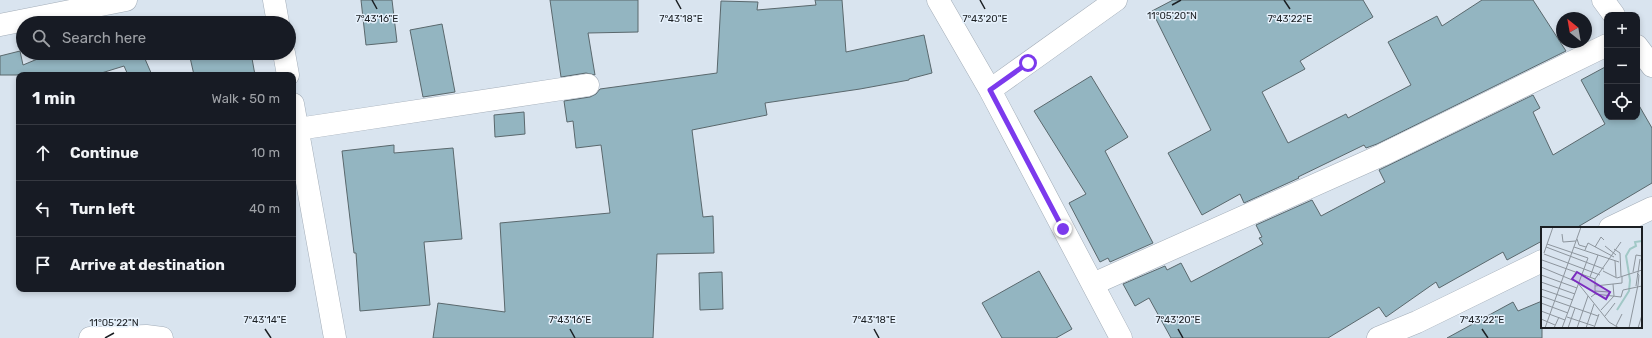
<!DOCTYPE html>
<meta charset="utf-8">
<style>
body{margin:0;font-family:Rubik,sans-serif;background:#242831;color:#f1f3f6}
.controls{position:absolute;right:12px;top:12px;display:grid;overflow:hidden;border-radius:8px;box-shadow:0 2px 6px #0003}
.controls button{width:36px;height:36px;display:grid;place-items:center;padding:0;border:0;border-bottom:1px solid #363941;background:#171b24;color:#f1f3f6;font:20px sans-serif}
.compass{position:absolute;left:1556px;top:12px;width:36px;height:36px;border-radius:50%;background:#171b24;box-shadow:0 2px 6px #0003;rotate:329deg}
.stop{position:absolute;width:12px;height:12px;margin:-9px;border:3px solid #7c3aed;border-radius:50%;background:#fff}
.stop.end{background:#7c3aed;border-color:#fff;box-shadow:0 1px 4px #0008}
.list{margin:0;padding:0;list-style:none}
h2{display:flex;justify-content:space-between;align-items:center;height:52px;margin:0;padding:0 16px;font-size:17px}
h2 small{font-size:13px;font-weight:400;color:#9ea1a6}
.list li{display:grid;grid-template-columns:26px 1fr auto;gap:12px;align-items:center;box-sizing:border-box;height:56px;padding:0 16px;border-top:1px solid #363941}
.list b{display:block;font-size:15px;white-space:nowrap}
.list em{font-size:13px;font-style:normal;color:#9ea1a6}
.icon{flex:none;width:22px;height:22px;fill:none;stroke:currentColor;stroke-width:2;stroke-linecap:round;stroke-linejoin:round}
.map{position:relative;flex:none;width:1652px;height:338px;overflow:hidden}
.search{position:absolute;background:#171b24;box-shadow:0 2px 6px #0003;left:16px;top:16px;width:280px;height:44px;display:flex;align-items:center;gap:10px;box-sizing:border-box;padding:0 14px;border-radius:22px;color:#9ea1a6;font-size:15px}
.panel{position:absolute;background:#171b24;box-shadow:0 2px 6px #0003;left:16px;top:72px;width:280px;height:220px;border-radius:8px}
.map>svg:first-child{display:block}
.building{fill:#93b5c1;stroke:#5a686d}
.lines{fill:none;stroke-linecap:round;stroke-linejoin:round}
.street-casing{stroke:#a3adb8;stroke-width:23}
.secondary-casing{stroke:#a3adb8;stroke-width:23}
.street{stroke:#fff;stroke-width:22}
.secondary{stroke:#fff;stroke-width:22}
.route{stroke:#7c3aed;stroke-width:5}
.ticks{fill:none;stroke:#1b1f23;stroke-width:1.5}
.inset-river{fill:none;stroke:#a1c8c6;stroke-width:2}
.inset-road{fill:none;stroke:#8d959d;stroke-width:1}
.view{fill:#7b2cbf;fill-opacity:0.15;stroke:#7b2cbf;stroke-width:2}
.inset-edge{fill:none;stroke:#1b1f23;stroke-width:2}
.ticks-label{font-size:10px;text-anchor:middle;fill:#1b1f23;stroke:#e6f1fc;stroke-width:3;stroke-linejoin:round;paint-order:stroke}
</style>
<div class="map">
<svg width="1652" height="338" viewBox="0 0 1652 338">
<rect width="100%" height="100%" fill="#d9e4ef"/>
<path class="building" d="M361 0H392L397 42 366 45Z
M550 0H638V32L588 33 595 75 586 73 561 77Z
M815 0H842L846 52 924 35 932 73 909 79V80L860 89 765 103 767 115 692 130 703 217 713 216 714 253 657 254 653 338H433L438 303 505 312 500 223 610 213 601 145 576 148 573 121 567 122 564 101 590 97 596 94 600 89 717 73 721 1 758 2 757 10 816 5Z
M1173 0H1363L1373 17 1300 61 1305 69 1262 92 1288 143 1346 114 1348 118 1411 85 1388 42 1437 16 1442 26 1482 0H1533L1566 51 1377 144 1366 148 1364 145 1298 177 1299 178 1244 203 1240 194 1202 215 1168 153 1211 130 1152 11Z
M442 24 455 92 423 97 410 30Z
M20 51 23 65 52 53H148L149 58 145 59 152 75H128L124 66 95 75H0V56Z
M189 53H251L255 75H194Z
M1607 66V117H1637V102L1652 128V183L1576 228H1542V241L1507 260 1503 252 1439 288 1436 282 1386 317 1379 307 1328 338H1171L1149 298 1135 306 1123 284 1165 266 1167 270 1181 263 1191 282 1263 244 1259 238 1262 237 1256 225 1312 200 1321 216 1385 182 1379 170 1533 95 1540 108 1533 112 1553 155 1605 124 1581 80Z
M1091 76 1128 137 1105 151 1153 243 1110 262 1108 258 1100 262 1069 203 1086 194 1034 111Z
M524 112 525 134 495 137 494 115Z
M394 145V153L453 148 462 239 424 242 430 305 360 311 356 253H354L342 151Z
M1039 271 1072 329 1056 338H1002L982 303Z
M722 272 723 309 700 310 699 273Z
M1542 301V338H1447L1513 302 1518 311Z"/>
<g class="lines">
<g class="street-casing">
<path id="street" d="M274 0 278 23
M938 0 990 90 1121 338
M1603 0 1614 15
M0 25 126 0
M1637 46 1652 66
M284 53 288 75
M990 90 1116 0
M293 104 335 338
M298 129 588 85
M1610 228 1652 208
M1093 284 1382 155 1607 45
M1378 338 1417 322 1542 261"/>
</g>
<g class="secondary-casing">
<path id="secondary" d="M90 338 146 336 162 338"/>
</g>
<use href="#street" class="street"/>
<use href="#secondary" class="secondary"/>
</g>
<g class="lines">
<path class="route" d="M1028 63 990 90 1063 229"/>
</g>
<path class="ticks" d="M372 0 377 9M676 0 681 9M980 0 985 9M1284 0 1290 9M1172 5 1181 0M265 329 271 338M570 329 575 338M874 329 879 338M1178 329 1183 338M1482 329 1488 338M105 338 114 333"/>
<g transform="translate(1541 227)">
<rect width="101" height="101" fill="#d9e4ef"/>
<path class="inset-river" d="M76 83 88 64 89 53 85 29 89 22 95 19 94 15 101 14"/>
<path class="inset-road" d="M21 7 22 15 35 14M36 12 38 18 45 20M6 17 47 31 21 101M64 19 75 28M5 20 63 42M33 20 78 35M54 20 60 10 63 13M73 22 79 26 80 49M44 23 47 16 73 30M3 26 12 0M3 27 59 48M1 33 54 52V67L50 70M74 34 75 50M0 40 36 55 68 95 78 101M62 44 76 51 101 43M92 45 95 28 101 29M96 46 98 48 97 58M0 48 36 61M49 50 57 28M54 52 80 15M0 55 34 67M54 59 81 56V49M95 59 99 32M0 62 32 73M54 64 68 65M54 67 80 70 82 63 101 59M0 69 57 89M0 76 27 86M60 83 73 69 72 57M0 84 24 93M64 89 74 76M26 90 53 99M0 92 14 98M75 99 81 87M4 101 40 0M13 101 18 90M27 101 34 81M36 101 47 69M45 101 53 77M53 101 58 87M88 101 97 58M97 101 101 88"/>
<path class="view" d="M36 45 69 65 65 72 31 52Z"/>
<rect width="101" height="101" class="inset-edge"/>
</g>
<g class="ticks-label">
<text x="1172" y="19">11°05'20"N</text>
<text x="377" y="22">7°43'16"E</text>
<text x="681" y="22">7°43'18"E</text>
<text x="985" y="22">7°43'20"E</text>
<text x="1290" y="22">7°43'22"E</text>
<text x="265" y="323">7°43'14"E</text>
<text x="570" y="323">7°43'16"E</text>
<text x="874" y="323">7°43'18"E</text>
<text x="1178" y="323">7°43'20"E</text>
<text x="1482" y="323">7°43'22"E</text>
<text x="114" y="326">11°05'22"N</text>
</g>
</svg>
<div class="controls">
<button>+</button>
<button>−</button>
<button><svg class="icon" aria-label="locate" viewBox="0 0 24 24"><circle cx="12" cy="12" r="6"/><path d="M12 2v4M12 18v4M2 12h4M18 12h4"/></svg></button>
</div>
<svg class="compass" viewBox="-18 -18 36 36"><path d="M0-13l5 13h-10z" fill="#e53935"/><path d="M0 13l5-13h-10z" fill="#9ea1a6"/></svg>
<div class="stop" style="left:1028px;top:63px"></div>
<div class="stop end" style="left:1063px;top:229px"></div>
<div class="search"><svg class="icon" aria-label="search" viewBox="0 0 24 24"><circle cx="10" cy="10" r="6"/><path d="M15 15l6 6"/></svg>Search here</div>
<section class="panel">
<h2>1 min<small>Walk · 50 m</small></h2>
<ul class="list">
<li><svg class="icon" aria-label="ahead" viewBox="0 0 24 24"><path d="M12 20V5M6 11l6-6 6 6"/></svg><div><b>Continue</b></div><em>10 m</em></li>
<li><svg class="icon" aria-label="left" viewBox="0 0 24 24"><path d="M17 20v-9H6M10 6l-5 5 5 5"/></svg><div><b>Turn left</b></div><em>40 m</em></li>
<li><svg class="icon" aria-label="arrive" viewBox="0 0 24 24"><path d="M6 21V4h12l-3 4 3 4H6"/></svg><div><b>Arrive at destination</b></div></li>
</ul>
</section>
</div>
